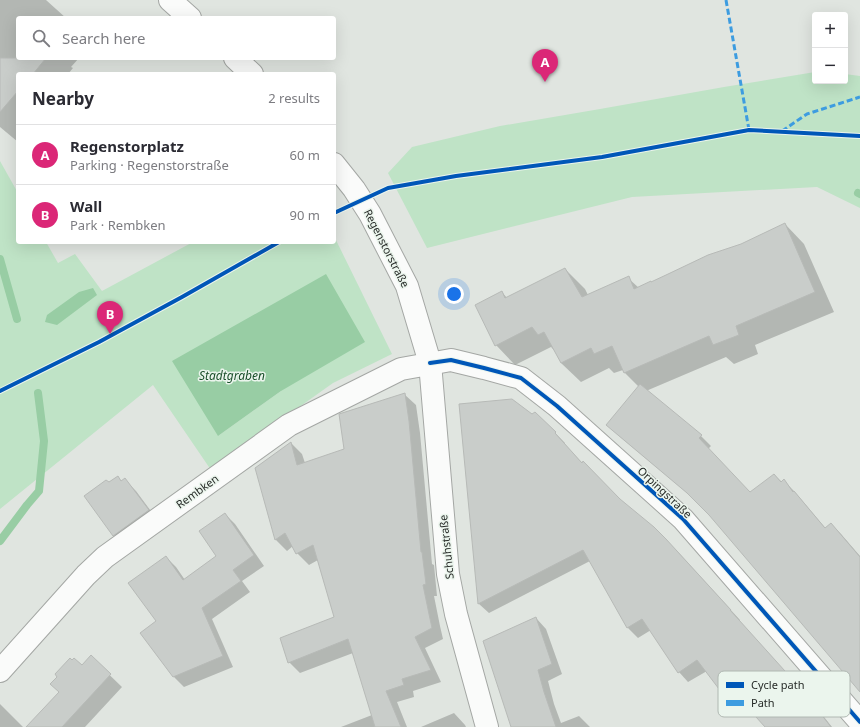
<!DOCTYPE html>
<meta charset="utf-8">
<style>
body{margin:0;font-family:"Noto Sans",sans-serif;background:#f2f2f3;color:#2b2b33}
.controls{position:absolute;right:12px;top:12px;display:grid;overflow:hidden;border-radius:4px;box-shadow:0 4px 16px #0002}
.controls button{width:36px;height:36px;display:grid;place-items:center;padding:0;border:0;border-bottom:1px solid #e1e1e2;background:#fff;color:#2b2b33;font:20px sans-serif}
.you{position:absolute;left:454px;top:294px;width:14px;height:14px;margin:-10px;border:3px solid #fff;border-radius:50%;background:#1a73e8;box-shadow:0 0 0 6px #1a73e833}
.badge{display:grid;place-items:center;width:26px;height:26px;border-radius:50%;background:#db2777;color:#fff;font-size:13px;font-weight:700}
.pin{position:absolute;translate:-50% -33px;filter:drop-shadow(0 1px 2px #0008)}
.pin::after{content:'';position:absolute;top:21px;width:14px;height:12px;background:inherit;clip-path:polygon(0 0,100% 0,50% 100%)}
.list{margin:0;padding:0;list-style:none}
h2{display:flex;justify-content:space-between;align-items:center;height:52px;margin:0;padding:0 16px;font-size:17px}
h2 small{font-size:13px;font-weight:400;color:#7c7c81}
.list li{display:grid;grid-template-columns:26px 1fr auto;gap:12px;align-items:center;box-sizing:border-box;height:60px;padding:0 16px;border-top:1px solid #e1e1e2}
.list b{display:block;font-size:15px;white-space:nowrap}
.list p{margin:0;font-size:13px;white-space:nowrap;color:#7c7c81}
.list em{font-size:13px;font-style:normal;color:#7c7c81}
.icon{flex:none;width:22px;height:22px;fill:none;stroke:currentColor;stroke-width:2;stroke-linecap:round;stroke-linejoin:round}
.map{position:relative;flex:none;width:860px;height:727px;overflow:hidden}
.search{position:absolute;background:#fff;box-shadow:0 4px 16px #0002;left:16px;top:16px;width:320px;height:44px;display:flex;align-items:center;gap:10px;box-sizing:border-box;padding:0 14px;border-radius:4px;color:#7c7c81;font-size:15px}
.panel{position:absolute;background:#fff;box-shadow:0 4px 16px #0002;left:16px;top:72px;width:320px;height:172px;border-radius:4px}
.map>svg:first-child{display:block}
.green{fill:#bfe3c6;fill-rule:evenodd}
.water{fill:#98cda4}
.shadow{fill:#0003}
.lines{fill:none;stroke-linecap:round;stroke-linejoin:round}
.stream{stroke:#98cda4;stroke-width:8}
.building{fill:#c9cdca;stroke:#b7bab7}
.minor-casing{stroke:#a4a7a4;stroke-width:24}
.minor{stroke:#fafbfa;stroke-width:22}
.quiet{stroke:#3d9ce0;stroke-width:3;stroke-dasharray:6 3;stroke-linecap:butt}
.cycleway-casing{stroke:#ebf5ed;stroke-width:6}
.cycleway{stroke:#0057b8;stroke-width:4}
.labels{text-anchor:middle;dominant-baseline:central;stroke-width:3;stroke-linejoin:round;paint-order:stroke}
.street-label{font-size:11px;fill:#272b28;stroke:#ebf5ed}
.water-label{font-size:12px;font-style:italic;fill:#194e29;stroke:#ebf5ed}
.key{fill:#ebf5ed;stroke:#b0b8b2;stroke-width:1}
.key-label{font-size:11px;fill:#272b28}
</style>
<div class="map">
<svg width="860" height="727" viewBox="0 0 860 727">
<rect width="100%" height="100%" fill="#e0e5e0"/>
<path class="green" d="M815 72V81H845V74L860 76V208L817 187 632 197 427 248 388 173 412 147 500 126 600 109 724 87Z
M0 161 18 193V242H46L58 263 75 254 102 291 193 242H334V236L392 354 333 383 211 470 153 385 0 509ZM326 275 281 391 218 436Z"/>
<path class="water" d="M326 274 365 342 281 391 218 436 172 361Z
M93 288 97 295 57 325 45 322 47 315 79 292Z"/>
<path class="shadow" d="M0 0H46L66 18H18V58H79L71 67 73 68 68 74H18V142L0 127Z
M785 224 804 244 834 312 755 345 758 354 734 364 726 357 646 391 701 436 711 446 708 449 750 493 774 475 782 482 784 481 794 491 826 529 831 524 841 534 860 556V690L709 514 697 501 618 435 607 425 639 387 624 372 623 370 614 373 609 368 581 382 561 363 556 352 551 347 515 365 496 345 502 292 507 298 565 269 585 289 588 295 628 278 639 288 741 245Z
M404 394 416 405 420 433 432 564 434 565 437 596H434L440 626 443 639 425 648 441 682 413 691 414 697 397 702 407 727H341L372 715 353 653 300 673 289 662 335 618 318 560 309 565 297 553 293 546 287 551 276 540 256 468 291 443 302 454 305 463 345 450Z
M535 413 565 443 564 444 582 463 620 501 676 550 740 620 739 621 813 703 832 727H769L748 707 743 710 731 697 729 698 720 688 707 671 688 682 679 672 651 630 638 638 628 628 590 561 489 613 479 604 532 416Z
M118 477 122 482 125 480 136 491 159 522 125 546 114 535Z
M225 514 235 524 264 566 242 581 250 592 212 619 233 667 184 687 174 677 158 622 166 557 176 567 185 580 218 556Z
M536 618 546 629 562 674 548 681 554 704 561 723 579 716 590 727H512Z
M91 657 122 687 85 727H28Z
M0 704 23 727H0Z
M454 713 465 725 466 727H421Z"/>
<g class="lines">
<path class="stream" d="M858 193 860 194
M0 259 17 319
M0 541 27 505 39 491 44 441 38 393"/>
</g>
<path class="building" d="M0 58H46L33 74H18V91L0 112Z
M785 223 815 292 736 326 739 335 713 345 709 336 624 373 612 346 594 354 591 348 561 363 544 332 538 335 532 327 495 346 475 305 502 291 505 298 565 268 582 297 629 276 634 289 651 281V282L666 275 708 255 741 244Z
M640 384 702 435 699 438 750 492 774 474 781 482 784 479 793 492 794 491 825 528 831 523 860 557V692L709 515 687 493 606 425Z
M405 393 409 421 421 552H422L426 584 423 585 429 614 432 628 415 637 431 670 402 679 404 685 386 691 401 727H375L348 639 288 663 280 638 334 617 313 545 296 554 285 533 275 540 255 468 291 442 297 465 344 449 339 414Z
M512 399 532 414 535 412 556 432 555 433 582 463 583 461 620 499 654 527 666 539 731 610H730L803 691 831 727H765L738 697 732 701 723 686 719 689 697 660 678 673 642 619 627 628 583 550 478 604 459 404Z
M118 476 121 481 125 478 149 510 113 536 84 496 106 480 109 482Z
M225 513 254 555 233 570 241 581 202 608 223 656 173 677 140 633 156 621 128 583 166 556 183 580 216 556 199 531Z
M536 617 552 664 538 670 544 692 556 727H511L483 641Z
M91 655 111 674 62 727H26L59 692 50 684 57 677 55 674 70 658 72 660 74 658 82 665Z"/>
<g class="lines">
<g class="minor-casing">
<path id="minor" d="M170 0 190 18
M235 58 252 74
M334 164 354 189 370 214 407 286 430 363 448 574 456 614 487 727
M0 671 86 575 105 557 289 425 401 369 451 360 484 368 521 378 557 406 683 519 860 722"/>
</g>
<use href="#minor" class="minor"/>
<path class="quiet" d="M726 0 749 130
M782 131 807 114 860 97"/>
<g class="cycleway-casing">
<path id="cycleway" d="M334 213 388 188 456 176 602 157 749 130 860 136
M430 363 451 360 484 368 521 378 557 406 683 519 860 722
M0 391 99 342 182 297 279 242"/>
</g>
<use href="#cycleway" class="cycleway"/>
</g>
<g class="labels">
<g class="street-label">
<text transform="translate(387 248) rotate(63)">Regenstorstraße</text>
<text transform="translate(197 491) rotate(-36)">Rembken</text>
<text transform="translate(665 492) rotate(43)">Orpingstraße</text>
<text transform="translate(446 547) rotate(-96)">Schuhstraße</text>
</g>
<g class="water-label">
<text x="232" y="375">Stadtgraben</text>
</g>
</g>
<rect x="718" y="671" width="132" height="46" rx="6" class="key"/>
<rect x="726" y="682" width="18" height="6" fill="#0057b8"/>
<rect x="726" y="700" width="18" height="6" fill="#3d9ce0"/>
<g class="key-label">
<text x="751" y="689">Cycle path</text>
<text x="751" y="707">Path</text>
</g>
</svg>
<div class="controls">
<button>+</button>
<button>−</button>
</div>
<div class="you"></div>
<div class="pin badge" style="left:545px;top:82px">A</div>
<div class="pin badge" style="left:110px;top:334px">B</div>
<div class="search"><svg class="icon" aria-label="search" viewBox="0 0 24 24"><circle cx="10" cy="10" r="6"/><path d="M15 15l6 6"/></svg>Search here</div>
<section class="panel">
<h2>Nearby<small>2 results</small></h2>
<ul class="list">
<li><span class="badge">A</span><div><b>Regenstorplatz</b><p>Parking · Regenstorstraße</p></div><em>60 m</em></li>
<li><span class="badge">B</span><div><b>Wall</b><p>Park · Rembken</p></div><em>90 m</em></li>
</ul>
</section>
</div>
